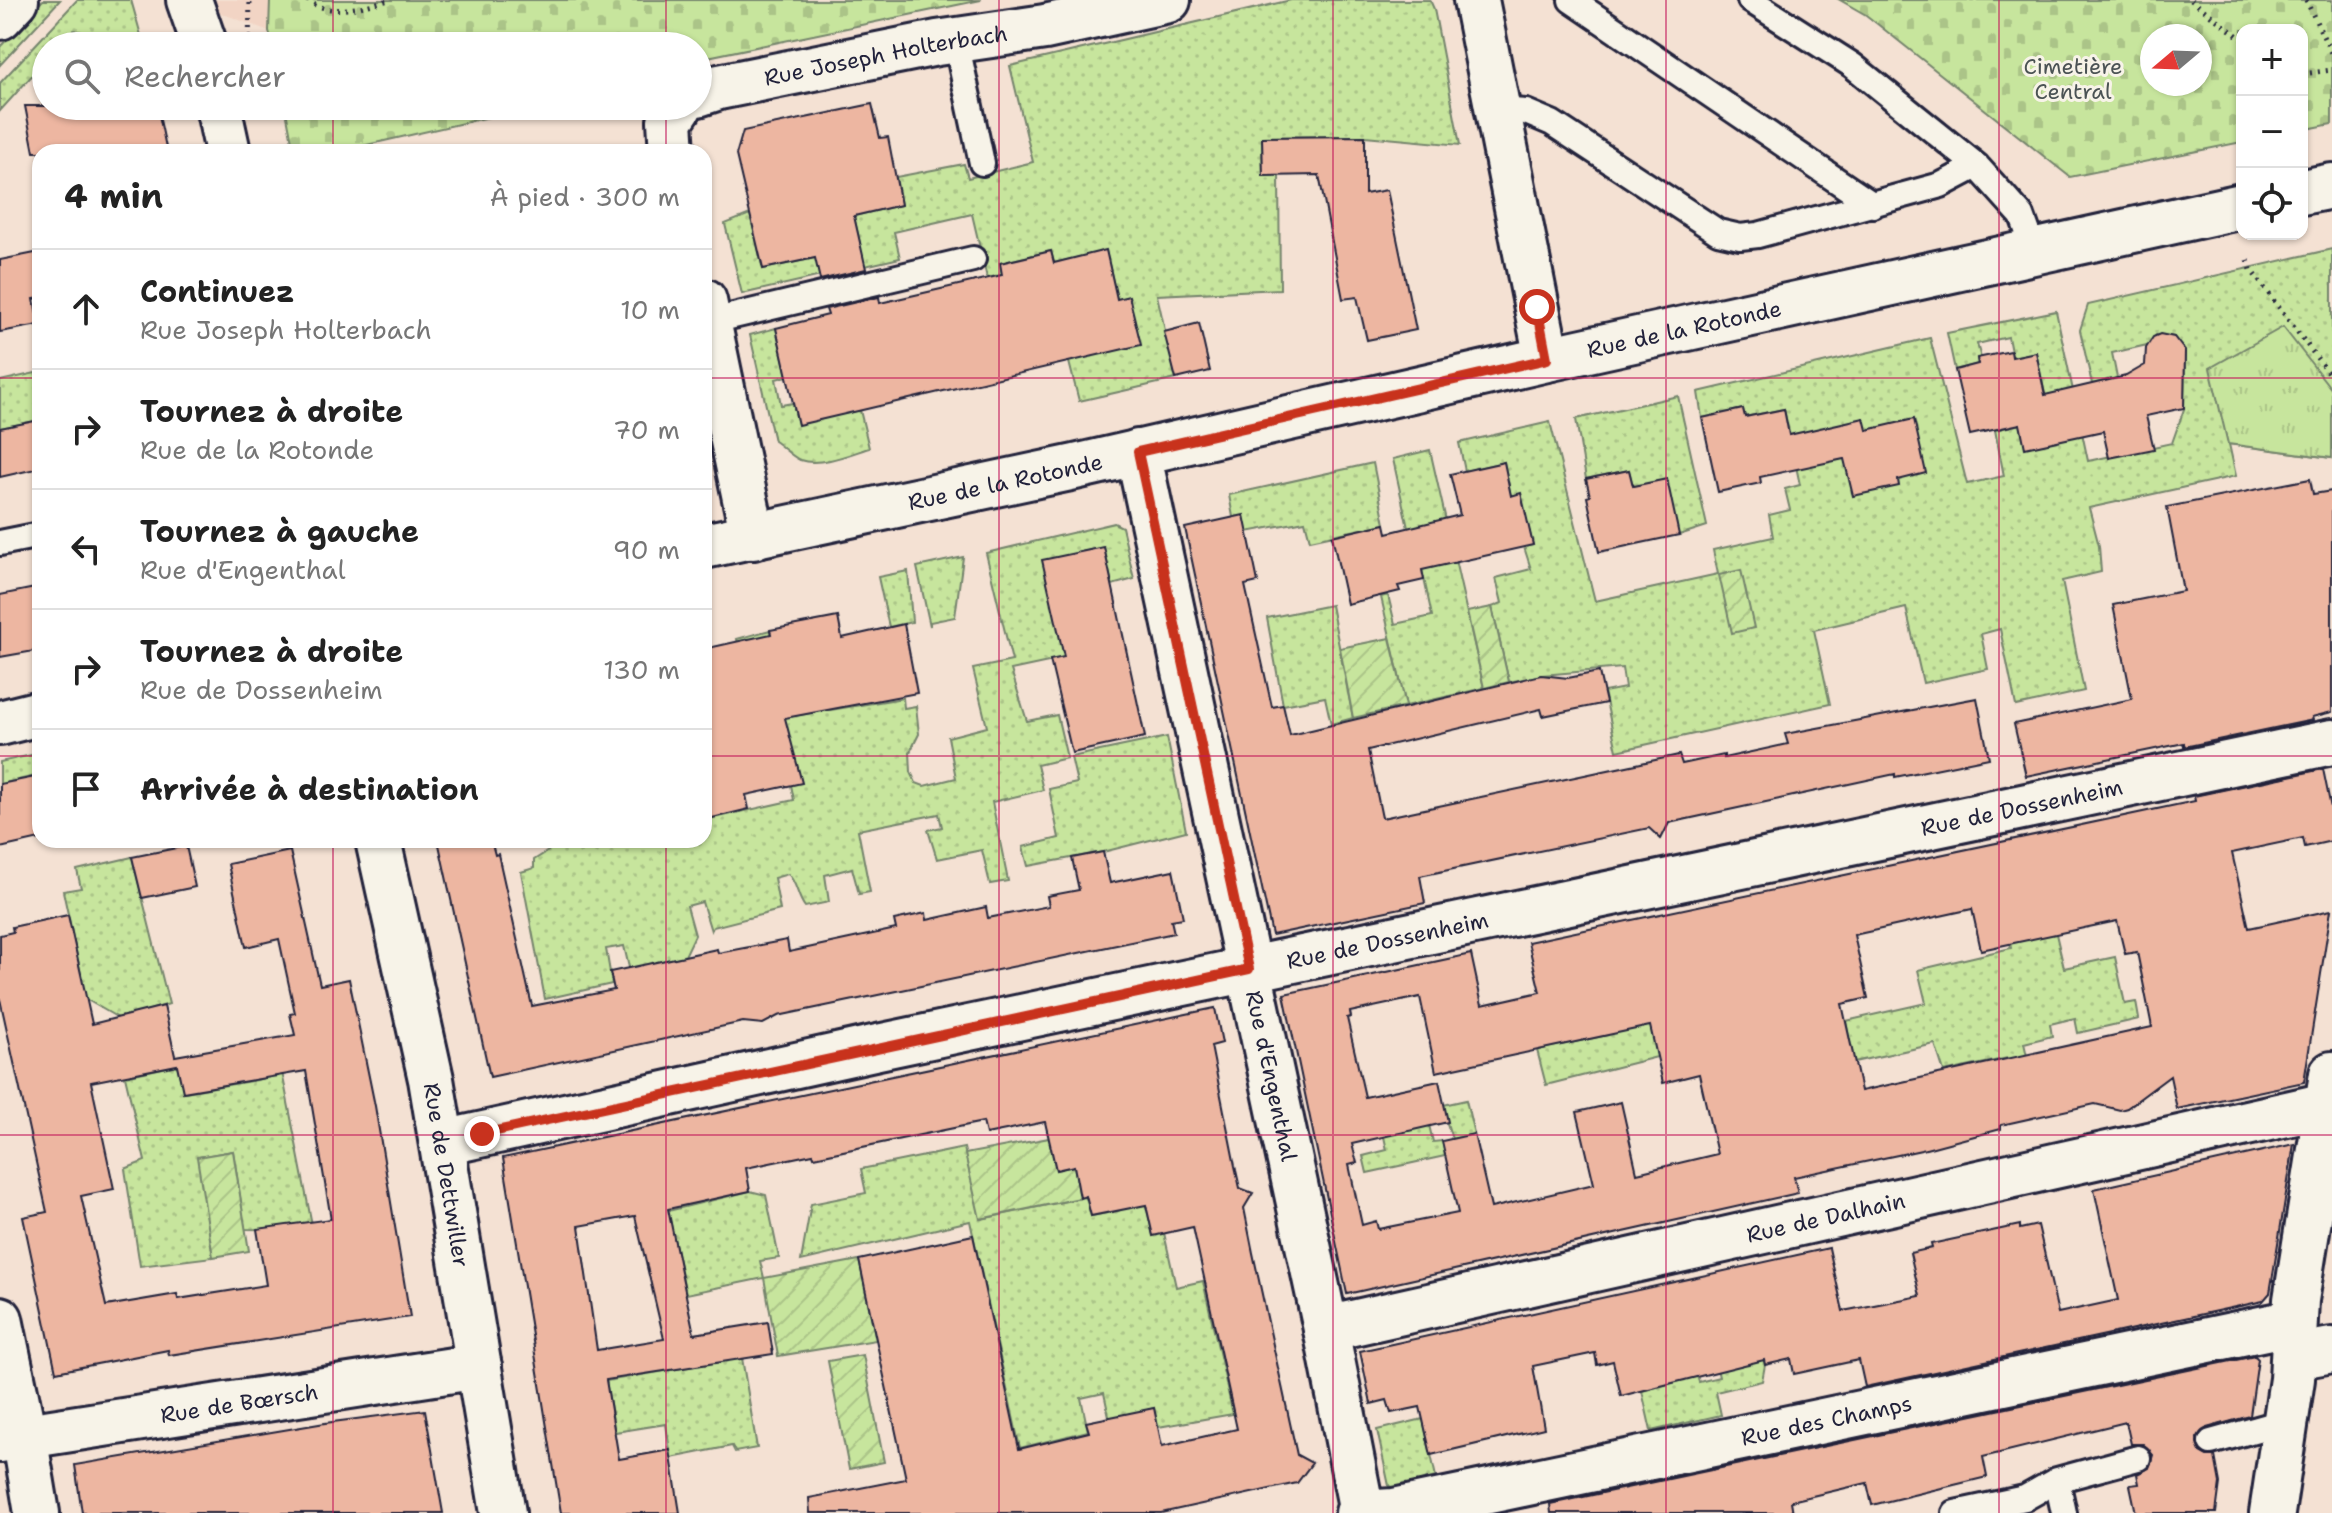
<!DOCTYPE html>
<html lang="fr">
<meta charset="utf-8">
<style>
body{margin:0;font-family:"Shantell Sans",sans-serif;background:#f2f2f2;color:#222}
.controls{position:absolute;right:24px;top:24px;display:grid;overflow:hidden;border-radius:16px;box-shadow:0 2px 6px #0004}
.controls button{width:72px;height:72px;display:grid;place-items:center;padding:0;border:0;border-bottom:2px solid #e0e0e0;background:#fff;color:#222;font:40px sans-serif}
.compass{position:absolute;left:2140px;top:24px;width:72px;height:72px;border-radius:50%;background:#fff;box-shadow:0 2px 6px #0004;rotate:251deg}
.stop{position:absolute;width:24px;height:24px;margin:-18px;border:6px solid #c8321e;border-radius:50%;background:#fff}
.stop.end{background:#c8321e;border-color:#fff;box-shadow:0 2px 8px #0008}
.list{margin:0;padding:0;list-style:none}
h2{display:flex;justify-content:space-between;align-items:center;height:104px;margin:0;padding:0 32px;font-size:34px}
h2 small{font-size:26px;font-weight:400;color:#767676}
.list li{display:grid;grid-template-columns:52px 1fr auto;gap:24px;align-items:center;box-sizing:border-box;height:120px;padding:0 32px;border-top:2px solid #e0e0e0}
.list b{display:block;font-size:30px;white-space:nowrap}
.list p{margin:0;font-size:26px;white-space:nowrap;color:#767676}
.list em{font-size:26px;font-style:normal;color:#767676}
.icon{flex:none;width:44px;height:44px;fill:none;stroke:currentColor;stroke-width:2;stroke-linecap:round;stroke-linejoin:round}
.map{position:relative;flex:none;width:2332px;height:1513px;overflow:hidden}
.search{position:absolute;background:#fff;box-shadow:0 2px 6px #0004;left:32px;top:32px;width:680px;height:88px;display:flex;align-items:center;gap:20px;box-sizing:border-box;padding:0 28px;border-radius:44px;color:#767676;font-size:30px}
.panel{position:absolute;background:#fff;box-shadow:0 2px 6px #0004;left:32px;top:144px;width:680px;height:704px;border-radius:24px}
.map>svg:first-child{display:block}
.built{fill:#f2d4c4}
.grass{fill:url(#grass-dots);stroke:#74846c;stroke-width:2}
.cemetery{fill:url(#cemetery-stones);stroke:#74846c;stroke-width:2;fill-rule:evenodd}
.park{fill:url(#park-tufts);stroke:#74846c;stroke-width:2}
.garden{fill:url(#garden-furrows);stroke:#74846c;stroke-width:2}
.building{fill:#edb6a1;stroke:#22223b;stroke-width:2;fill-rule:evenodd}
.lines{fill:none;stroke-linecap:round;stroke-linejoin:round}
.service-casing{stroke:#22223b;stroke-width:30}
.minor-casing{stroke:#22223b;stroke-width:50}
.tertiary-casing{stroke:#22223b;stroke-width:50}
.secondary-casing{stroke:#22223b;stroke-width:50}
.path{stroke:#22223b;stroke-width:5;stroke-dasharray:2 6;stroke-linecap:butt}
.service{stroke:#f7f3e8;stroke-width:24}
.minor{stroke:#f7f3e8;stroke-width:44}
.tertiary{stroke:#f7f3e8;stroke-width:44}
.secondary{stroke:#f7f3e8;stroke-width:44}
.route{stroke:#c8321e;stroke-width:10}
.grid{fill:none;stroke:#c2185b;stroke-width:2;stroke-opacity:0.55}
.labels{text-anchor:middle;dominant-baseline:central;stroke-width:6;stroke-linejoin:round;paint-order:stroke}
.street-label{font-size:22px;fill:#22223b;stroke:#f7f3e8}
.park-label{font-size:22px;fill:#4b5354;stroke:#f7f3e8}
</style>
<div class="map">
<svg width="2332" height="1513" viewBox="0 0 2332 1513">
<defs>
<pattern id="grass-dots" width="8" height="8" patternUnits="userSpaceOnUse" patternTransform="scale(2)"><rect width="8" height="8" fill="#c7e59d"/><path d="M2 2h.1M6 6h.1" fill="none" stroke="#abc488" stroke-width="1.8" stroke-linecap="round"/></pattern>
<pattern id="cemetery-stones" width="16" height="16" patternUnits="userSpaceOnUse" patternTransform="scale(2)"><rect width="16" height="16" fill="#c7e59d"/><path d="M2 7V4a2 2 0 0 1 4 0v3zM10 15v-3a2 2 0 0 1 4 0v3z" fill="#abc488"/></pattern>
<pattern id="park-tufts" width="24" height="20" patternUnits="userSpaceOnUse" patternTransform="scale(2)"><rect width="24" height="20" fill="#c7e59d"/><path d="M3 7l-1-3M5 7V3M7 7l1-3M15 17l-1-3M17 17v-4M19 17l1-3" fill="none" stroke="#abc488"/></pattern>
<pattern id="garden-furrows" width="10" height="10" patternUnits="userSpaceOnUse" patternTransform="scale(2)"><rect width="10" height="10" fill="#c7e59d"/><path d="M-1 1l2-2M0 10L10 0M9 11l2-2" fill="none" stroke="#abc488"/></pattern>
</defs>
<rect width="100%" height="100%" fill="#f4e1d3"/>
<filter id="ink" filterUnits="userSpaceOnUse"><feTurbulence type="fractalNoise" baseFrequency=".0125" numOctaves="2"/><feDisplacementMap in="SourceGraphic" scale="16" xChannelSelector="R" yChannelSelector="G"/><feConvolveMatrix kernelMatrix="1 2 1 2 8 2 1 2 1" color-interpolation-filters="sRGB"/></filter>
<g filter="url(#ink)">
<path class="built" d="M186 0H270L269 31Z"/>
<path class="grass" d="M43 0H60L0 65V47Z
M77 0H131L144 46 74 30 59 46H46V60L0 111V83Z
M1291 0H1430L1434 9 1460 145 1365 136 1262 137 1263 175H1279L1280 289 1157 295 1176 379 1079 401 1069 362 1117 299 1106 251 1054 263 1051 251 1000 263 1002 275 987 278 972 214 894 232 900 258 742 294 725 224 750 214 763 269 861 248 854 216 901 205 896 177 964 164 968 178 1033 162 1010 66Z
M2332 249V458L2229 444 2236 476 2089 508 2099 546 2101 572 2062 581 2084 691 2016 706 2000 629 1981 634 1988 669 1923 683 1906 608 1814 630 1830 704 1617 751 1604 692 1625 688 1622 668 1542 675 1509 682 1492 607 1502 603 1496 578 1531 569 1524 547 1533 545 1520 494 1511 496 1504 462 1465 471 1459 443 1550 422 1595 601 1718 574 1713 550 1773 537 1769 515 1790 510 1785 489 1800 485 1784 409 1745 417 1743 409 1702 418 1698 392 1930 338 1967 484 2004 476 1995 430 2050 417 2036 353 2012 357 2008 337 1977 344 1981 358 1977 359 1978 364 1955 370 1947 333 2056 311 2088 461 2172 443 2184 409 2185 353 2174 337 2156 335 2147 345 2112 353 2117 378 2092 384 2080 330 2088 305Z
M776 328 787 376 776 379 781 405 793 403 798 424 860 410 869 448C850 454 820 467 800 460 791 456 782 446 774 441L750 335Z
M40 372V420L0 428V381Z
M1678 396 1707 526 1679 535 1633 486 1629 470 1586 479 1576 419Z
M1430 450 1484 688 1406 706 1381 597 1388 595 1395 624 1432 616 1413 527 1408 528 1393 459Z
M1373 463 1385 524 1310 540 1305 521 1247 532 1233 517 1229 495Z
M1114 523 1122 527 1134 579 1112 585 1104 547 1043 561 1081 655 1011 670 1027 721 1057 715 1067 758 1037 765 1043 790 992 802 1008 881 990 884 982 850 937 859 928 830 942 827 939 814 858 830 870 892 859 894 852 868 825 875 829 902 805 907C797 897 797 882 788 874L774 878 780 910 713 927 711 931 702 902 687 906 695 935 685 956 649 964 631 976 624 946 606 949 612 984 545 999 521 872 534 868V860L548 851 552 840H704V820L794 800 791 785 758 737 737 639 770 630 787 717 903 698 904 708 916 706 919 734 910 752 911 772 916 783 924 786 956 778 948 737 987 727 973 669 1012 661 986 553Z
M963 557 955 617 930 622V626L917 567Z
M908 571 912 622 889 627 878 577Z
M1331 605 1353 718 1331 724 1325 697 1283 705 1267 618Z
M1167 737 1186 831 1103 852 1028 866 1023 847 1059 838 1049 789 1077 783 1071 757Z
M40 753V775L0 784V762Z
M132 857 169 1004 120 1019 77 994 81 974 63 891 81 888 77 870Z
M2053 921 2064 968 2115 957 2125 1004 2136 1002 2139 1019 2078 1033 2075 1018 2050 1024 2052 1036 2024 1043 2029 1065 2011 1069 2008 1058 1944 1072 1935 1044 1854 1062 1846 1021 1926 1003 1918 970 2011 948 2008 932Z
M1594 973 1654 1026 1657 1057 1546 1085 1537 1050 1608 1035Z
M177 1065 184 1092 257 1080 282 1072 313 1230 245 1229 233 1151 198 1157 213 1257 140 1266 125 1169 145 1161 125 1076Z
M1466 1100 1474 1134 1452 1139 1446 1120 1429 1125 1433 1142 1442 1141 1445 1156 1367 1173 1363 1156 1387 1150 1380 1119Z
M964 1148 981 1219 1086 1197 1091 1216 1118 1211 1144 1197 1153 1235 1164 1233 1176 1287 1203 1281 1233 1414 1158 1427 1154 1408 1110 1421 1104 1393 1081 1398 1088 1431 1020 1448 970 1221 801 1261 811 1204 866 1193 861 1169Z
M750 1191 766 1195 779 1258 760 1261 764 1278 686 1294 668 1211Z
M1709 1335 1759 1342 1765 1365 1762 1381 1716 1392 1721 1415 1651 1431 1642 1391 1697 1376 1699 1382 1719 1377Z
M742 1358 757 1448 735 1452 732 1446 671 1458 666 1424 615 1432 606 1381Z
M1423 1419 1436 1477 1394 1488 1389 1486 1377 1430Z"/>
<path class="cemetery" d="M270 0H981L698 59V46H273L269 31Z
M1840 0H2332V124L2302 130V30H2242V142L2070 177 1866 15ZM2200 36V84H2152V36Z
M285 106H538L336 152H294Z"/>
<path class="park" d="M2283 327 2332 390V458L2228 444 2210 368Z"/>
<path class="garden" d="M1741 570 1754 628 1732 633 1719 575Z
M1492 607 1509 682 1484 688 1467 612Z
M1390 638 1406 706 1353 718 1340 648Z
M1049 1138 1056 1170 1074 1166 1080 1198 980 1219 965 1154Z
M233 1151 249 1251 213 1257 197 1157Z
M859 1260 876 1340 778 1356 764 1278Z
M863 1355 884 1462 849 1469 828 1361Z"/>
<path class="building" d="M872 104 880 138 888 137 901 205 854 216 866 269 820 280 815 258 763 269 736 155 743 131Z
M25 106H157L167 152H34Z
M1365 136V194L1387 190 1416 330 1367 340 1357 297 1343 299 1319 175 1263 176 1262 137Z
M1106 250 1117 299 1129 296 1141 345 798 425 776 328 828 315 826 309 879 297 880 303 1002 275 1000 263 1051 251 1054 263Z
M40 252V298L34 299 39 325 0 332V260Z
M1199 323 1210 371 1176 379 1164 332Z
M2160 334 2174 337 2185 351 2184 408 2146 416 2154 449 2109 458 2103 431 2025 448 2020 424 1970 435 1955 370 1978 364 1977 358 2011 351 2012 357 2036 352 2045 395 2126 376 2145 365 2146 348 2153 337Z
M1743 409 1745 417 1784 409 1789 435 1864 418 1867 430 1914 419 1926 473 1898 480 1899 486 1853 496 1844 459 1760 477 1761 483 1718 492 1702 418Z
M40 420V468L0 477V428Z
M1504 462 1511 496 1521 493 1533 545 1422 570 1424 580 1398 586 1400 591 1347 604 1332 536 1385 524 1387 533 1460 515 1450 474Z
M1629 470 1633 486 1667 479 1679 535 1599 552 1587 497 1590 496 1586 479Z
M2310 479 2313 494 2332 491V712L2312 717 2313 720 2184 747V743L2026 776 2014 724 2132 699 2113 605 2183 591 2167 507Z
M1244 515 1258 582 1245 585 1272 707 1283 705 1290 735 1541 675 1568 678 1599 672 1606 703 1543 716 1541 709 1368 750 1382 818 1679 755 1682 764 1724 755V758L1788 744 1785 734 1977 698 1989 758 1895 777V774L1669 823 1661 839 1649 828 1420 876 1425 903 1272 935 1185 528Z
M1104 547 1145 737 1072 753 1050 660 1064 657 1042 560Z
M40 587V650L0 657V595Z
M838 617 842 638 904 624 917 693 785 718 802 783 746 795 749 809 704 820V649L771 634 770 630Z
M2323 769 2332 813V841L2305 847 2303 838 2232 853 2249 928 2331 910 2304 1082 2177 1109 2170 1076 2127 1108 2120 1110 2095 1104 2001 1125V1129L1926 1149 1794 1177 1798 1193 1347 1294 1284 994 1471 954 1482 1005 1540 992 1528 942 2195 801 2194 796ZM1972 909 1981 950 2117 921 2125 954 2137 952 2152 1027 1861 1091 1842 1004 1868 998 1854 935ZM1420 997 1436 1072 1650 1026 1663 1083 1699 1074 1717 1154 1637 1173 1621 1102 1577 1112 1594 1184 1491 1208 1474 1134 1442 1141 1458 1213 1378 1229 1376 1221 1362 1225 1349 1165 1357 1163 1352 1144 1448 1122 1439 1081 1365 1097 1347 1018 1351 1017 1350 1012Z
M40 776V839L0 848V784Z
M438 840H491L495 855 498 854 532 1006 614 990 610 972 717 949 718 953 787 940 789 952 896 929 894 920 926 913 927 920 986 907 988 918 1049 906 1047 896 1079 890 1072 858 1103 852 1110 883 1173 870 1183 918 1171 920 1174 933 778 1016 763 1024 743 1022 490 1077Z
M186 846 195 887 142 898 132 857Z
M290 851 320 985 349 979 375 1106 410 1317 169 1355 168 1350 56 1372 23 1217 47 1212 0 999V935L13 932 12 927 68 915 92 1024 164 1006 175 1056 295 1035 290 1014 295 1013 279 939 246 947 228 864ZM177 1065 183 1092 306 1071 331 1219 257 1229 266 1285 178 1299 177 1294 106 1306 81 1196 114 1189 91 1082Z
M1215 1008 1222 1043 1211 1046 1235 1166 1240 1188 1253 1193 1244 1208 1253 1253 1297 1455 1312 1463 1297 1483 1161 1513H810L809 1498 906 1479 859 1260 973 1235 1019 1449 1089 1432 1086 1422 1154 1408 1162 1446 1237 1429 1193 1227 1153 1236 1146 1205 1091 1216 1086 1196 1080 1198 1074 1166 1056 1170 1045 1122 986 1134 983 1122 814 1157 813 1154 746 1168 750 1191 668 1209 694 1334 768 1322 773 1354 606 1380 619 1459 670 1450 680 1513H561L503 1158ZM635 1216 664 1339 597 1350 579 1226Z
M2294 1144 2270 1293 2263 1301 1865 1387 1859 1360 1794 1374 1791 1359 1765 1365 1764 1360 1621 1396 1613 1361 1597 1365 1595 1353 1533 1366 1544 1428 1431 1455 1420 1407 1391 1413 1387 1400 1371 1404 1360 1351 1829 1248 1843 1311 1920 1296 1910 1253 1932 1248 1931 1244 2020 1225V1229L2038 1225 2058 1313 2118 1300 2094 1189Z
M2255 1356 2258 1359 2250 1416 2207 1428 2197 1438 2200 1452 2207 1456H2215L2220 1483 2216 1513H2136L2130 1485 2139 1484 2137 1474 2149 1468 2153 1455 2143 1444H2131L2126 1422 1983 1457 1987 1477 1872 1505 1867 1483 1791 1501 1793 1513H1551L1550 1504Z
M425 1410 443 1513H82L75 1465 325 1423Z"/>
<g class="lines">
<g class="service-casing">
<path id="service" d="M1571 0 1873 205
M1750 0 1852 65 1977 166 2022 216 2035 252
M956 41 982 163
M1498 110 1526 112 1552 123 1718 232 1740 237 1758 235 1941 185 1977 166
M708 322 973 259
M0 543 40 535
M2211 1442 2286 1421
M2057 1480 2064 1513
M1955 1513 2025 1498 2057 1480 2138 1458"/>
</g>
<g class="minor-casing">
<g id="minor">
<path d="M1476 0 1547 359"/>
<path d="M0 17 16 0"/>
<path id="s1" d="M698 94 719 87 937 43 1045 27 1168 0"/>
<path d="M672 152 670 121 680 106"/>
<path d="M2302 192 2332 186"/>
<path d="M704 301 753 537"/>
<path id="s2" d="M1138 452 1326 1329 1362 1512"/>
<path id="s3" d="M704 546 1075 467 1547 359 2242 206"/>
<path d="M0 723 40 713"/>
<path id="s4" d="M443 1143 878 1047 2332 742"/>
<path d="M0 1319 24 1435 37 1513"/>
<path id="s5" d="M1326 1329 2327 1105"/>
<path d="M2294 1357 2332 1350"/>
<path id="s6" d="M0 1440 479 1366"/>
<path id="s7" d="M1358 1513 1394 1511 2294 1322"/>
</g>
</g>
<g class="tertiary-casing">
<path id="tertiary" d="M2272 1513 2292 1379 2296 1300 2332 1074"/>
</g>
<g class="secondary-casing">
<g id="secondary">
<path d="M189 0 205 46"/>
<path d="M218 106 228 152"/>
<path id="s8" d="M378 840 431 1079 503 1513"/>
</g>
</g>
<path class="path" d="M307 0C332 18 362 6 390 0
M2191 0 2242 39
M2306 0 2332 55
M249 45 250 0
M2302 74 2332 70
M2248 260 2251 270 2332 378"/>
<use href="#service" class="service"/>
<use href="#minor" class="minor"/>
<use href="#tertiary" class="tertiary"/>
<use href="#secondary" class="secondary"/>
</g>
</g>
<g class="lines" filter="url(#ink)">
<path class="route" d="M482 1134 1249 969 1138 452 1547 359 1537 307"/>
</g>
<path class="grid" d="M333 0V46M666 0V46M999 0V1513M1333 0V1513M1666 0V1513M1999 0V1513M333 106V152M666 106V152M0 378H40M704 378H2332M0 756H40M704 756H2332M333 840V1513M666 840V1513M0 1135H2332"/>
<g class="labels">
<g class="street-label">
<text stroke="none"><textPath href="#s1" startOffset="192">Rue Joseph Holterbach</textPath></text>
<text stroke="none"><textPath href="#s3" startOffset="1004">Rue de la Rotonde</textPath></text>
<text stroke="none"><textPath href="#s3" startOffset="308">Rue de la Rotonde</textPath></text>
<text stroke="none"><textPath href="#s4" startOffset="1614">Rue de Dossenheim</textPath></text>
<text stroke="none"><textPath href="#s4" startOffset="966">Rue de Dossenheim</textPath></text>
<text stroke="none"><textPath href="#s2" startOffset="638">Rue d'Engenthal</textPath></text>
<text stroke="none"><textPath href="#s8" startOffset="342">Rue de Dettwiller</textPath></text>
<text stroke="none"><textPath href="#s5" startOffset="512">Rue de Dalhain</textPath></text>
<text stroke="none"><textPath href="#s6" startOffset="242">Rue de Bœrsch</textPath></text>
<text stroke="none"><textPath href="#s7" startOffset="478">Rue des Champs</textPath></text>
</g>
<g class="park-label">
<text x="2073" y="66">Cimetière<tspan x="2073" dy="25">Central</tspan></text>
</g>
</g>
</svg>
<div class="controls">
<button>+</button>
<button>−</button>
<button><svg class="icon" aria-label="locate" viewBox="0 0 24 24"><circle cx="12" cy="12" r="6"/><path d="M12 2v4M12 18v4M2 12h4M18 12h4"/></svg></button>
</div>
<svg class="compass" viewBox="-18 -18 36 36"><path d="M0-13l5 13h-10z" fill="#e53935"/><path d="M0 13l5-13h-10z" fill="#767676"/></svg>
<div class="stop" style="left:1537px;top:307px"></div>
<div class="stop end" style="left:482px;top:1134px"></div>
<div class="search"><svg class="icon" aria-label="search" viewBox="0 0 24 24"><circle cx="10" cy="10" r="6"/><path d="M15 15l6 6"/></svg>Rechercher</div>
<section class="panel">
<h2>4 min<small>À pied · 300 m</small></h2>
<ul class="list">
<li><svg class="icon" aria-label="ahead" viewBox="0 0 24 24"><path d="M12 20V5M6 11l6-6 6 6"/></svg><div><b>Continuez</b><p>Rue Joseph Holterbach</p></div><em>10 m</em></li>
<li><svg class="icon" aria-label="right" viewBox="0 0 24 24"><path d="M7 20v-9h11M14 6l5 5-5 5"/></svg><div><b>Tournez à droite</b><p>Rue de la Rotonde</p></div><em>70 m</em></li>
<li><svg class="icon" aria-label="left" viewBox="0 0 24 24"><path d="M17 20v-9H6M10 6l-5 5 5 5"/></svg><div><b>Tournez à gauche</b><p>Rue d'Engenthal</p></div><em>90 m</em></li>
<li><svg class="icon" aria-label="right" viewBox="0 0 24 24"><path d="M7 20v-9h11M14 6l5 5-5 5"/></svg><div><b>Tournez à droite</b><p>Rue de Dossenheim</p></div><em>130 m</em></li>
<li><svg class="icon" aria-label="arrive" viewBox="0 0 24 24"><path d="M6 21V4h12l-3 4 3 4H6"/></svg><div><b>Arrivée à destination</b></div></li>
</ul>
</section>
</div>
